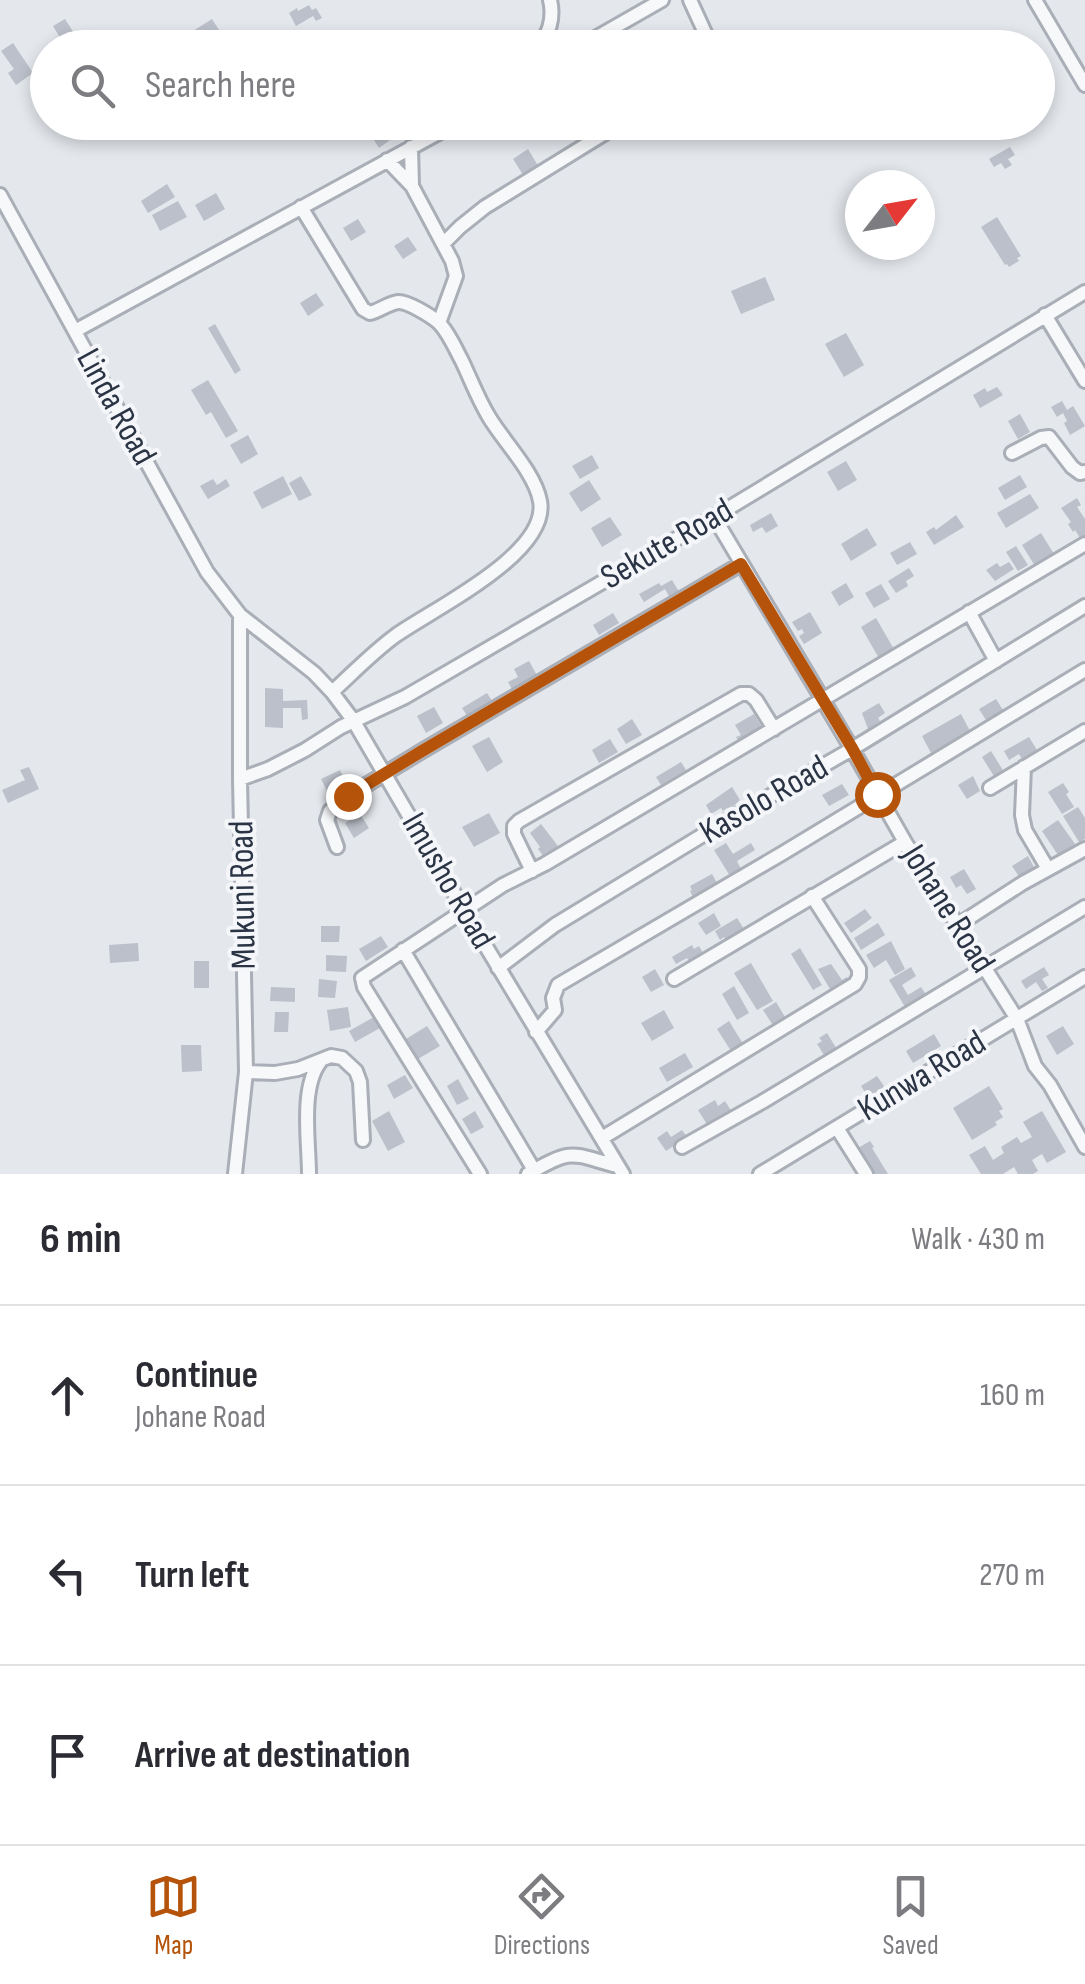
<!DOCTYPE html>
<meta charset="utf-8">
<style>
body{margin:0;font-family:"Sofia Sans Condensed",sans-serif;background:#f7f7f7;color:#2b2b33}
.compass{position:absolute;left:845px;top:170px;width:90px;height:90px;border-radius:50%;background:#fff;box-shadow:0 5px 15px #0003;rotate:59deg}
.stop{position:absolute;width:30px;height:30px;margin:-22px;border:8px solid #b45309;border-radius:50%;background:#fff}
.stop.end{background:#b45309;border-color:#fff;box-shadow:0 2px 10px #0008}
.list{margin:0;padding:0;list-style:none}
h2{display:flex;justify-content:space-between;align-items:center;height:130px;margin:0;padding:0 40px;font-size:42px}
h2 small{font-size:32px;font-weight:400;color:#7c7c81}
.list li{display:grid;grid-template-columns:65px 1fr auto;gap:30px;align-items:center;box-sizing:border-box;height:180px;padding:0 40px;border-top:2px solid #e1e1e2}
.list b{display:block;font-size:38px;white-space:nowrap}
.list p{margin:0;font-size:32px;white-space:nowrap;color:#7c7c81}
.list em{font-size:32px;font-style:normal;color:#7c7c81}
.icon{flex:none;width:55px;height:55px;fill:none;stroke:currentColor;stroke-width:2;stroke-linecap:round;stroke-linejoin:round}
.map{position:relative;flex:none;width:1085px;height:1174px;overflow:hidden}
.search{position:absolute;background:#fff;box-shadow:0 5px 15px #0003;left:30px;right:30px;top:30px;height:110px;display:flex;align-items:center;gap:25px;box-sizing:border-box;padding:0 35px;border-radius:55px;color:#7c7c81;font-size:38px}
.sheet{height:670px;background:#fff}
nav{display:flex;justify-content:space-around;align-items:center;box-sizing:border-box;height:140px;border-top:2px solid #e1e1e2;background:#fff;font-size:28px;color:#7c7c81}
nav a{display:grid;justify-items:center;gap:5px}
nav .on{color:#b45309}
.map>svg:first-child{display:block}
.building{fill:#bbc0ca}
.lines{fill:none;stroke-linecap:round;stroke-linejoin:round}
.minor-casing{stroke:#a9aeb7;stroke-width:18}
.minor{stroke:#f7f8fa;stroke-width:12}
.route{stroke:#b45309;stroke-width:12}
.labels{text-anchor:middle;dominant-baseline:central;stroke-width:8;stroke-linejoin:round;paint-order:stroke}
.street-label{font-size:35px;fill:#2b3445;stroke:#f4f6f9}
</style>
<div class="map">
<svg width="1085" height="1174" viewBox="0 0 1085 1174">
<rect width="100%" height="100%" fill="#e4e7ec"/>
<path class="building" d="M309 5 312 10 316 8 322 18 316 21 313 16 296 26 289 13 297 8 298 11Z
M65 19 77 38 65 46 53 26Z
M212 19 221 33 202 45 193 31Z
M13 43 33 73 16 85 8 73 14 69 1 51Z
M375 122H379L390 140 379 148 367 129Z
M1010 147 1015 155 1008 159 1012 165 1005 169 1001 163 994 167 989 159Z
M528 149 540 169 525 178 513 159Z
M167 184 175 197 148 213 141 201Z
M216 193 225 209 204 221 195 205Z
M178 201 187 217 160 231 152 215Z
M997 217 1021 256 1017 258 1019 261 1009 267 1007 264 1005 265 981 227Z
M358 219 366 232 351 241 343 228Z
M408 237 417 250 403 259 394 246Z
M765 277 775 300 741 314 731 291Z
M316 293 324 305 308 316 300 303Z
M215 324 241 370 235 374 208 328Z
M846 333 864 365 844 377 825 344Z
M208 380 238 431 226 438 211 412 206 415 191 390Z
M997 387 1003 395 980 408 973 395 985 388 987 392Z
M1062 401 1067 410 1073 406 1085 426 1070 435 1064 423 1067 421 1063 413 1057 417 1051 407Z
M1020 414 1030 432 1018 439 1008 421Z
M248 435 258 454 241 464 230 445Z
M592 455 599 468 580 479 572 466Z
M846 461 857 480 838 491 827 472Z
M1020 475 1027 487 1005 500 998 488Z
M283 476 292 494 262 509 253 492Z
M301 476 312 495 299 501 289 483Z
M213 479 217 485 226 479 230 486 208 499 200 486Z
M589 480 601 499 581 512 569 493Z
M1030 494 1039 508 1006 528 997 513Z
M1077 498 1081 505 1077 507 1085 519V535L1080 538 1075 530 1073 532 1068 524 1071 522 1061 508Z
M771 513 778 526 766 533 762 527 753 532 750 525Z
M956 515 964 527 934 545 926 532 934 527 936 530Z
M610 517 622 535 602 547 591 528Z
M867 528 877 545 851 561 841 544Z
M1041 533 1054 554 1035 566 1022 545Z
M910 542 917 554 897 565 890 553Z
M1016 546 1028 565 1018 571 1006 552Z
M1009 562 1014 569 995 581 986 570 997 563 1000 567Z
M909 568 914 576 906 581 908 586 896 593 888 581Z
M672 580 681 595 671 600 665 589 644 602 639 594 659 583 661 586Z
M846 583 854 597 839 606 831 592Z
M881 584 890 599 874 608 865 593Z
M810 612 822 633 804 644 799 636 804 633 802 629 798 631 792 622Z
M613 613 619 623 599 635 593 625Z
M876 618 895 651 880 660 861 627Z
M529 661 539 679 514 693 508 682 518 677 514 669Z
M265 688 283 689V701L307 700 308 719 302 720 301 708H283V728L265 727Z
M487 693 494 704 469 719 462 708Z
M996 699 1003 710 986 720 979 709Z
M879 703 885 713 878 718 880 721 868 729 862 713Z
M434 707 443 723 426 733 417 716Z
M754 714 763 729 739 742 736 737 741 735 735 725Z
M961 714 970 731 931 753 922 736Z
M632 719 642 735 626 744 617 729Z
M489 737 503 762 487 772 472 746Z
M1029 737 1037 750 1022 759 1019 754 1009 760 1004 751Z
M610 739 618 752 599 763 592 750Z
M991 751 1004 772 995 778 982 757Z
M681 762 686 770 661 785 656 777Z
M29 767 39 789 8 803 2 790 25 780 20 770Z
M340 770 347 785 329 795 321 779Z
M973 776 980 791 967 799 958 785Z
M1063 783 1069 792 1066 794 1074 807 1062 814 1048 792Z
M842 784 849 795 829 806 822 795Z
M732 787 740 800 729 810 727 808 723 811 721 808 711 814 706 805Z
M1078 807 1085 818V839L1079 842 1063 816Z
M489 813 500 833 474 847 462 827Z
M360 814 369 828 354 838 345 823Z
M1058 820 1075 844 1058 855 1042 831Z
M541 824 558 846 544 857 538 849 540 847 530 833Z
M726 843 733 854 751 843 755 850 737 861 741 869 730 876 714 850Z
M1028 856 1035 869 1020 878 1012 866Z
M964 869 976 889 967 894 961 885 956 888 950 877Z
M712 874 717 883 693 897 690 891 692 890 690 886Z
M865 909 872 918 851 933 844 923Z
M714 913 721 926 706 935 698 923Z
M737 918 746 932 727 943 724 937 720 940 715 931Z
M878 923 885 935 861 950 854 938Z
M321 926H340L339 942H321Z
M381 936 388 947 366 961 359 949Z
M891 941 905 969 895 975 886 960 874 968 866 955Z
M138 943 139 961 110 963 109 945Z
M692 945 694 949 699 946 704 955 690 963 687 958 676 964 672 957Z
M800 948 822 985 813 990 791 954Z
M326 955 347 956 346 972 326 971Z
M194 961H209V988H194Z
M751 963 773 1001 757 1010 734 973Z
M831 964 842 980 847 977 851 983 833 994 818 969Z
M911 967 916 976 902 985 908 995 921 987 929 999 908 1012 889 980Z
M1044 967 1049 975 1042 979 1048 988 1042 991 1036 982 1026 989 1021 981Z
M655 969 664 985 651 992 642 977Z
M319 979 337 981 335 998 318 997Z
M734 986 749 1013 737 1020 722 994Z
M271 987 295 988V1002L270 1001Z
M776 1002 788 1022 776 1030 763 1010Z
M348 1007 351 1027 330 1031 327 1010Z
M664 1010 674 1028 652 1041 641 1023Z
M275 1012H289L288 1032H274Z
M374 1017 380 1028 355 1042 349 1031Z
M729 1021 745 1047 733 1054 717 1029Z
M427 1026 440 1046 418 1059 406 1039Z
M1063 1026 1074 1044 1057 1055 1046 1036Z
M827 1033 838 1051 826 1058 817 1044 822 1041 819 1038Z
M934 1034 941 1046 913 1063 906 1051Z
M181 1045H201L202 1071 182 1072Z
M685 1053 693 1067 667 1082 659 1068Z
M405 1075 413 1088 394 1099 387 1085Z
M877 1076 886 1089 870 1100 861 1086Z
M458 1079 469 1099 457 1105 447 1086Z
M989 1086 1003 1109 999 1111 1003 1117 995 1122 997 1125 972 1140 953 1108Z
M715 1100 718 1106 725 1101 732 1112 708 1126 698 1110Z
M389 1111 405 1142 388 1151 372 1121Z
M475 1111 484 1127 471 1134 462 1119Z
M1042 1111 1066 1152 1047 1163 1042 1154 1032 1160 1038 1171 1033 1174H1018L1014 1167 1003 1174H981L969 1155 985 1146 993 1160 1004 1153 1001 1147 1017 1137 1021 1143 1032 1137 1023 1122Z
M682 1130 687 1137 666 1151 657 1138 667 1131 671 1137Z
M870 1141 874 1147 872 1148 888 1174H874L858 1148Z"/>
<g class="lines">
<g class="minor-casing">
<path id="minor" d="M690 0 712 48
M1035 0 1085 85
M534 48C550 38 554 17 550 0
M578 48 662 0
M411 147 412 186
M387 160 412 186 452 261 456 276 439 323
M0 195 207 572 240 615 314 673 332 692 353 720 464 910 623 1174
M301 207 363 309 370 313C379 311 389 303 398 302 407 301 431 316 438 322 448 331 456 350 462 361 471 380 478 399 489 417 504 442 535 473 540 501 550 554 431 610 395 636 372 653 353 673 332 692
M444 243 460 227 485 207 623 122
M1045 315 1085 381
M75 331 442 131
M1012 453 1041 438 1049 437 1072 467 1080 473 1085 472
M714 517 852 749 905 842 1017 1019 1035 1066 1050 1085 1085 1147
M969 612 996 661
M1024 767 1022 815 1025 830 1048 869
M240 779 268 769 305 750 341 727 405 697 714 517 1085 292
M990 788 1085 731
M337 847 327 820 330 811 348 796 422 751 741 564
M532 871 514 834V826L519 821 741 694H749L756 700 774 729
M958 925 1023 883 1085 849
M403 950 534 1170
M498 968 555 925 716 827 852 749 1085 606
M674 979 905 842
M536 1032 555 1010 553 998 558 985 783 853 1085 670
M246 1072 275 1073 298 1069 331 1056 342 1058 356 1071 360 1082 363 1140
M837 1128 866 1174
M602 1138 855 984 859 977V969L812 896
M682 1147 762 1102 1085 907
M235 1174 246 1072 240 779V615
M309 1174C309 1142 300 1088 320 1062
M480 1174 364 987 362 978 503 885 545 864 1085 544
M528 1174C573 1147 571 1154 617 1166
M760 1174 1085 977"/>
</g>
<use href="#minor" class="minor"/>
</g>
<g class="lines">
<path class="route" d="M348 796 422 751 741 564 852 748 877 794"/>
</g>
<g class="labels">
<g class="street-label">
<text transform="translate(116 407) rotate(61)">Linda Road</text>
<text transform="translate(667 544) rotate(-30)">Sekute Road</text>
<text transform="translate(764 800) rotate(-30)">Kasolo Road</text>
<text transform="translate(448 881) rotate(60)">Imusho Road</text>
<text transform="translate(243 895) rotate(-91)">Mukuni Road</text>
<text transform="translate(948 909) rotate(58)">Johane Road</text>
<text transform="translate(922 1076) rotate(-31)">Kunwa Road</text>
</g>
</g>
</svg>
<svg class="compass" viewBox="-18 -18 36 36"><path d="M0-13l5 13h-10z" fill="#e53935"/><path d="M0 13l5-13h-10z" fill="#7c7c81"/></svg>
<div class="stop" style="left:877px;top:794px"></div>
<div class="stop end" style="left:348px;top:796px"></div>
<div class="search"><svg class="icon" aria-label="search" viewBox="0 0 24 24"><circle cx="10" cy="10" r="6"/><path d="M15 15l6 6"/></svg>Search here</div>
</div>
<section class="sheet">
<h2>6 min<small>Walk · 430 m</small></h2>
<ul class="list">
<li><svg class="icon" aria-label="ahead" viewBox="0 0 24 24"><path d="M12 20V5M6 11l6-6 6 6"/></svg><div><b>Continue</b><p>Johane Road</p></div><em>160 m</em></li>
<li><svg class="icon" aria-label="left" viewBox="0 0 24 24"><path d="M17 20v-9H6M10 6l-5 5 5 5"/></svg><div><b>Turn left</b></div><em>270 m</em></li>
<li><svg class="icon" aria-label="arrive" viewBox="0 0 24 24"><path d="M6 21V4h12l-3 4 3 4H6"/></svg><div><b>Arrive at destination</b></div></li>
</ul>
</section>
<nav>
<a class="on"><svg class="icon" aria-label="map" viewBox="0 0 24 24"><path d="M3 6l6-2 6 2 6-2v14l-6 2-6-2-6 2zM9 4v14M15 6v14"/></svg>Map</a>
<a><svg class="icon" aria-label="directions" viewBox="0 0 24 24"><path d="M12 3l9 9-9 9-9-9zM9 14v-3h6M13 9l2 2-2 2"/></svg>Directions</a>
<a><svg class="icon" aria-label="saved" viewBox="0 0 24 24"><path d="M7 4h10v16l-5-4-5 4z"/></svg>Saved</a>
</nav>
